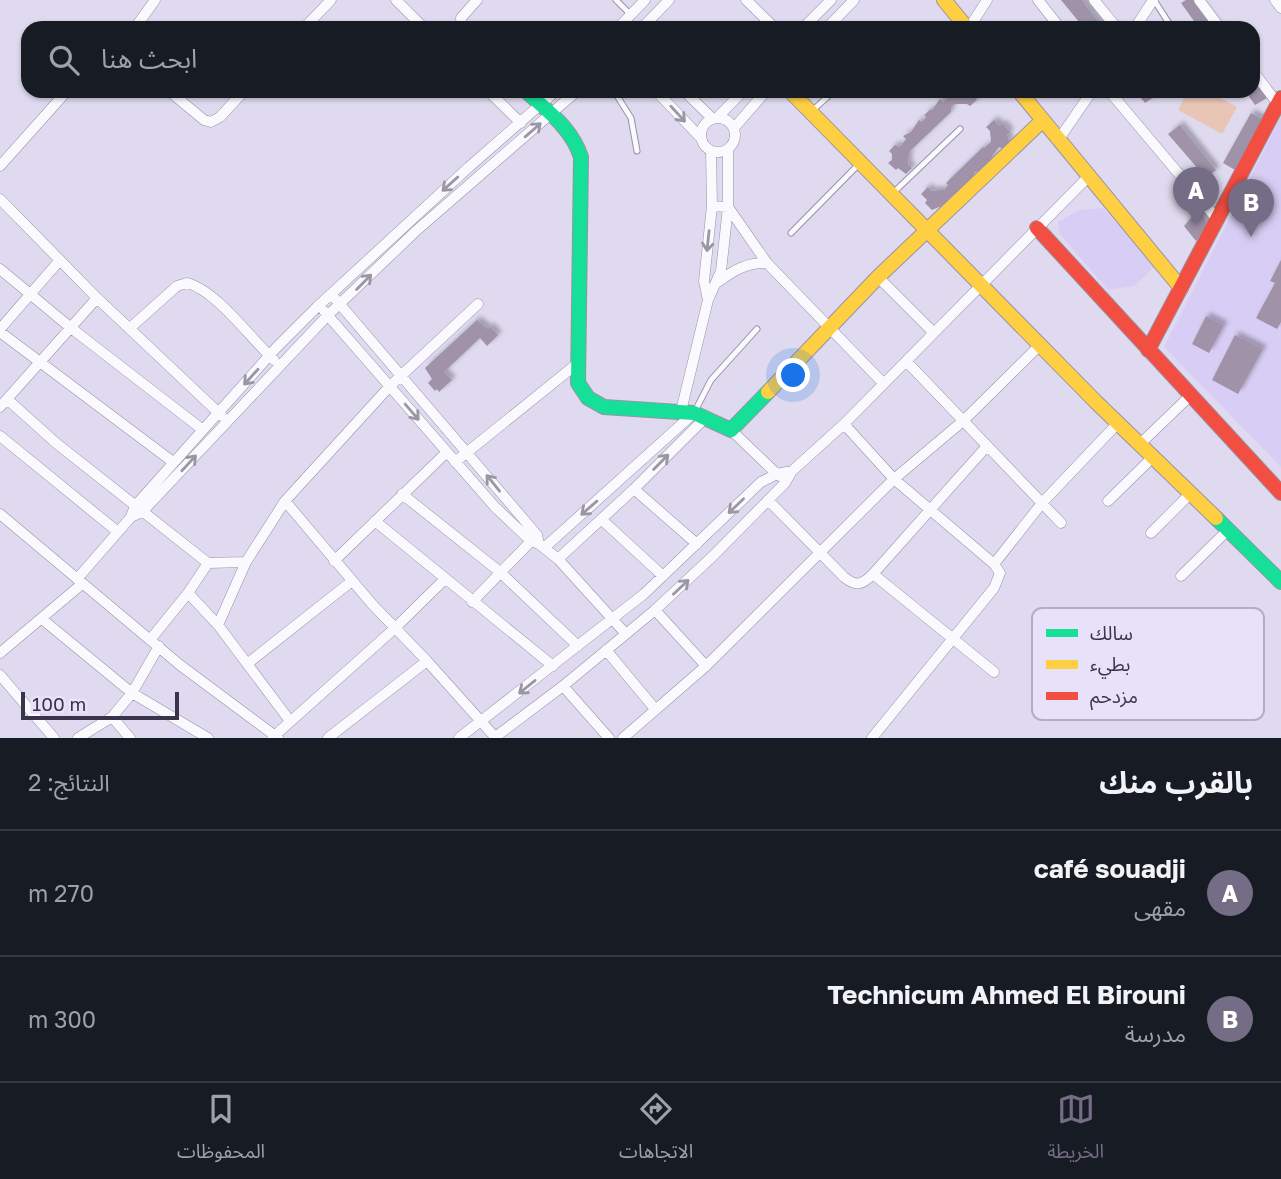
<!DOCTYPE html>
<html lang="ar">
<meta charset="utf-8">
<style>
body{margin:0;font-family:"Golos Text","Noto Sans Arabic",sans-serif;background:#20242c;color:#f1f3f6;direction:rtl}
.scale{position:absolute;left:21px;bottom:18px;width:158px;box-sizing:border-box;padding-left:7px;border:4px solid #3a334c;border-top:0;font-size:19px;line-height:24px;white-space:nowrap;color:#3a334c;-webkit-text-stroke:5px #e7e1fa;paint-order:stroke}
.you{position:absolute;left:794px;top:376px;width:24px;height:24px;margin:-18px;border:5px solid #fff;border-radius:50%;background:#1a73e8;box-shadow:0 0 0 10px #1a73e833}
.badge{display:grid;place-items:center;width:46px;height:46px;border-radius:50%;background:#746d85;color:#fff;font-size:23px;font-weight:700}
.pin{position:absolute;translate:-50% -58px;filter:drop-shadow(0 2px 4px #0008)}
.pin::after{content:'';position:absolute;top:37px;width:24px;height:21px;background:inherit;clip-path:polygon(0 0,100% 0,50% 100%)}
.list{margin:0;padding:0;list-style:none}
h2{display:flex;justify-content:space-between;align-items:center;height:91px;margin:0;padding:0 28px;font-size:30px}
h2 small{font-size:23px;font-weight:400;color:#9ea1a6}
.list li{display:grid;grid-template-columns:46px 1fr auto;gap:21px;align-items:center;box-sizing:border-box;height:126px;padding:0 28px;border-top:2px solid #363941}
.list b{display:block;font-size:26px;white-space:nowrap}
.list p{margin:0;font-size:23px;white-space:nowrap;color:#9ea1a6}
.list em{font-size:23px;font-style:normal;color:#9ea1a6}
.icon{flex:none;width:38px;height:38px;fill:none;stroke:currentColor;stroke-width:2;stroke-linecap:round;stroke-linejoin:round}
.map{position:relative;flex:none;width:1281px;height:738px;overflow:hidden;direction:ltr}
.search{position:absolute;background:#171b24;box-shadow:0 2px 5px #0004;left:21px;right:21px;top:21px;height:77px;display:flex;align-items:center;gap:18px;box-sizing:border-box;padding:0 24px;border-radius:21px;color:#9ea1a6;font-size:26px}
.sheet{height:343px;background:#171b24}
nav{display:flex;justify-content:space-around;align-items:center;box-sizing:border-box;height:98px;border-top:2px solid #363941;background:#171b24;font-size:19px;color:#9ea1a6}
nav a{display:grid;justify-items:center;gap:4px}
nav .on{color:#746d85}
.map>svg:first-child{display:block}
.built{fill:#d8cef5}
.green{fill:#e9c5b5}
.building{fill:#9f92a9;filter:url(#shadow)}
.lines{fill:none;stroke-linecap:round;stroke-linejoin:round}
.lane-casing{stroke:#9892a6;stroke-width:7}
.street-casing{stroke:#9892a6;stroke-width:11}
.fast-casing{stroke:#9892a6;stroke-width:16}
.slow-casing{stroke:#9892a6;stroke-width:16}
.jam-casing{stroke:#9892a6;stroke-width:16}
.lane{stroke:#faf9fd;stroke-width:5}
.street{stroke:#faf9fd;stroke-width:10}
.fast{stroke:#16e098;stroke-width:14}
.slow{stroke:#ffcf43;stroke-width:14}
.jam{stroke:#f24e42;stroke-width:14}
.oneway{stroke:#9a96a4}
.key{fill:#e7e1fa;stroke:#b3adc6;stroke-width:2}
.key-label{font-size:19px;fill:#3a334c}
</style>
<div class="map">
<svg width="1281" height="738" viewBox="0 0 1281 738">
<defs>
<filter id="shadow"><feDropShadow dx="4" dy="-4" stdDeviation="2" flood-color="#0004"/></filter>
</defs>
<rect width="100%" height="100%" fill="#dfdaef"/>
<path class="built" d="M1281 117V467L1164 347Z
M1103 208 1155 266 1134 286 1108 290 1059 233 1058 222 1080 210Z"/>
<path class="green" d="M1188 91H1207L1237 107 1222 134 1178 110Z"/>
<path class="building" d="M1061 0H1082L1103 28H1084Z
M1186 0H1197L1218 28H1199L1181 3Z
M1253 78 1267 98 1255 105 1245 91H1253Z
M948 91H974L971 93 977 100 970 106 967 104H955L951 107V112L909 152 908 164 912 168 906 174 898 168 896 170 888 163 892 160V154L889 151 895 145 900 147 906 139 903 136 911 132 919 120 922 122 924 120 926 117 924 115 931 109 932 110 940 99 943 102 950 95Z
M1135 91H1154L1157 95 1145 103Z
M1251 113 1264 120 1235 170 1223 163Z
M994 120 999 125 1003 124 1010 132 1007 135 1010 142 1003 149 999 147 992 156 994 158 979 174 976 171 972 177 974 179 959 195 956 193 947 200 950 204 943 210 939 207 932 210 925 203 927 200 921 194 928 187 931 191 944 190 948 185 946 183 983 147 984 148 991 142 990 131 986 127Z
M1180 125 1216 170 1206 178 1168 134Z
M1200 208 1208 225 1196 241 1184 226Z
M1281 260V322L1277 329 1256 318 1275 283 1270 281Z
M1206 316 1224 325 1209 353 1192 344Z
M477 320 488 329 490 326 498 335 487 346 480 338 444 372 452 380 439 392 437 389 435 391 428 383 432 379 425 368Z
M1235 335 1263 349 1238 394 1212 380Z"/>
<g class="lines">
<g class="lane-casing">
<path id="lane" d="M616 0 631 15
M1154 0 1172 28
M614 91 631 118 637 151
M813 110 834 91
M893 193 960 129
M791 233 860 163
M694 413 711 380 757 329"/>
</g>
<g class="street-casing">
<path id="street" d="M396 0 424 28
M746 0 775 28
M1038 0 1060 28
M1094 0 1117 28
M1199 0 1220 28
M1275 0 1281 8
M135 28 155 0
M304 28 331 0
M462 28 461 18 477 0
M618 28 645 0
M642 28 669 0
M803 28 831 0
M827 28 854 0
M969 28 987 0
M1135 28 1153 0
M1253 71 1278 104
M169 91 204 120 211 122 220 117 244 91
M488 91 521 123
M656 91 700 137
M684 91 712 118
M1109 91 1217 219
M718 117 743 91
M701 135a17 17 0 1 1 34 0a17 17 0 1 1-34 0Z
M734 128 766 91
M1059 139 1092 91
M0 166 67 91
M0 199 97 298 222 416
M712 206 728 207 767 263 883 383
M0 269 71 328 203 430
M878 277 933 332
M718 282C734 270 748 262 767 263
M332 295 537 535 539 544
M708 300 704 281 712 206 711 151
M324 311 495 507 531 541 539 544 558 559 626 634
M130 328 177 286 187 283C216 290 251 339 274 360
M0 329 60 260
M0 332 173 462
M906 361 1061 523
M7 399 56 443 208 563 188 593 150 640
M0 407 97 298
M681 411 708 300 721 271 728 207V149
M844 424 894 479 994 564
M731 430 779 476
M0 436 118 532
M1140 444 1191 395
M455 462 578 363
M634 489 697 544
M402 494 500 572 578 646
M768 500 844 577C856 587 862 585 873 574L987 446
M285 501 372 604 427 661 495 737
M1108 501 1153 457
M0 514 180 665 278 738
M131 517 142 512 328 315 417 230 577 91
M601 519 663 576
M375 521 553 666
M1151 533 1190 494
M544 548 694 413
M558 559 634 489 706 417
M334 561 447 452
M208 563 246 562
M873 574 994 672
M1181 576 1228 530
M77 579 131 517 135 506 276 348 318 306 469 167 556 91
M188 593 218 625 290 721
M472 602 535 537
M655 610 706 666
M42 619 132 693 208 738
M218 625 246 562 285 501 390 386 478 304
M606 650 655 709
M0 653 82 584
M247 664 352 581
M0 675 54 738
M563 686 609 738
M112 717 130 738
M78 738 112 717 132 693 159 646
M272 738 394 629 445 579
M328 738 427 661
M459 738 644 594 761 482 777 474 792 471
M494 738 563 686 655 610 713 556 785 483 792 471 844 424 1090 175
M623 738 706 666 894 479 963 421 1041 344
M872 738 994 588 1000 573 994 564 1042 503 1118 423"/>
</g>
<g class="fast-casing">
<path id="fast" d="M526 91C548 112 571 127 581 157L578 383 588 398 604 407 694 413 731 430 768 392
M1216 518 1281 582"/>
</g>
<g class="slow-casing">
<path id="slow" d="M944 0 967 28
M790 91 1096 402 1216 518
M1019 91 1181 288
M768 392 878 277 1043 120"/>
</g>
<g class="jam-casing">
<path id="jam" d="M1037 228 1281 493
M1148 350 1281 98"/>
</g>
<use href="#lane" class="lane"/>
<use href="#street" class="street"/>
<use href="#fast" class="fast"/>
<use href="#slow" class="slow"/>
<use href="#jam" class="jam"/>
</g>
<defs><path id="oneway-shaft" d="M-6 0H5M1.5-3L5.5 0L1.5 3" fill="none" stroke-width="1.6" stroke-linecap="round" stroke-linejoin="round" transform="scale(1.75)"/></defs>
<g class="oneway">
<use href="#oneway-shaft" transform="translate(678 114) rotate(47)"/>
<use href="#oneway-shaft" transform="translate(533 130) rotate(-41)"/>
<use href="#oneway-shaft" transform="translate(450 184) rotate(138)"/>
<use href="#oneway-shaft" transform="translate(708 241) rotate(96)"/>
<use href="#oneway-shaft" transform="translate(364 282) rotate(-45)"/>
<use href="#oneway-shaft" transform="translate(251 377) rotate(132)"/>
<use href="#oneway-shaft" transform="translate(412 412) rotate(49)"/>
<use href="#oneway-shaft" transform="translate(661 462) rotate(-45)"/>
<use href="#oneway-shaft" transform="translate(189 463) rotate(-47)"/>
<use href="#oneway-shaft" transform="translate(493 483) rotate(-129)"/>
<use href="#oneway-shaft" transform="translate(736 506) rotate(136)"/>
<use href="#oneway-shaft" transform="translate(589 508) rotate(139)"/>
<use href="#oneway-shaft" transform="translate(681 587) rotate(-43)"/>
<use href="#oneway-shaft" transform="translate(527 687) rotate(141)"/>
</g>
<rect x="1032" y="608" width="232" height="112" rx="10" class="key"/>
<rect x="1046" y="629" width="32" height="8" fill="#16e098"/>
<rect x="1046" y="660" width="32" height="9" fill="#ffcf43"/>
<rect x="1046" y="692" width="32" height="8" fill="#f24e42"/>
<g class="key-label">
<text x="1090" y="640">سالك</text>
<text x="1090" y="671">بطيء</text>
<text x="1090" y="703">مزدحم</text>
</g>
</svg>
<div class="scale">100 m</div>
<div class="you"></div>
<div class="pin badge" style="left:1196px;top:225px">A</div>
<div class="pin badge" style="left:1251px;top:237px">B</div>
<div class="search"><svg class="icon" aria-label="search" viewBox="0 0 24 24"><circle cx="10" cy="10" r="6"/><path d="M15 15l6 6"/></svg>ابحث هنا</div>
</div>
<section class="sheet">
<h2>بالقرب منك<small>النتائج: 2</small></h2>
<ul class="list">
<li><span class="badge">A</span><div><b>café souadji</b><p>مقهى</p></div><em>270 m</em></li>
<li><span class="badge">B</span><div><b>Technicum Ahmed El Birouni</b><p>مدرسة</p></div><em>300 m</em></li>
</ul>
</section>
<nav>
<a class="on"><svg class="icon" aria-label="map" viewBox="0 0 24 24"><path d="M3 6l6-2 6 2 6-2v14l-6 2-6-2-6 2zM9 4v14M15 6v14"/></svg>الخريطة</a>
<a><svg class="icon" aria-label="directions" viewBox="0 0 24 24"><path d="M12 3l9 9-9 9-9-9zM9 14v-3h6M13 9l2 2-2 2"/></svg>الاتجاهات</a>
<a><svg class="icon" aria-label="saved" viewBox="0 0 24 24"><path d="M7 4h10v16l-5-4-5 4z"/></svg>المحفوظات</a>
</nav>
